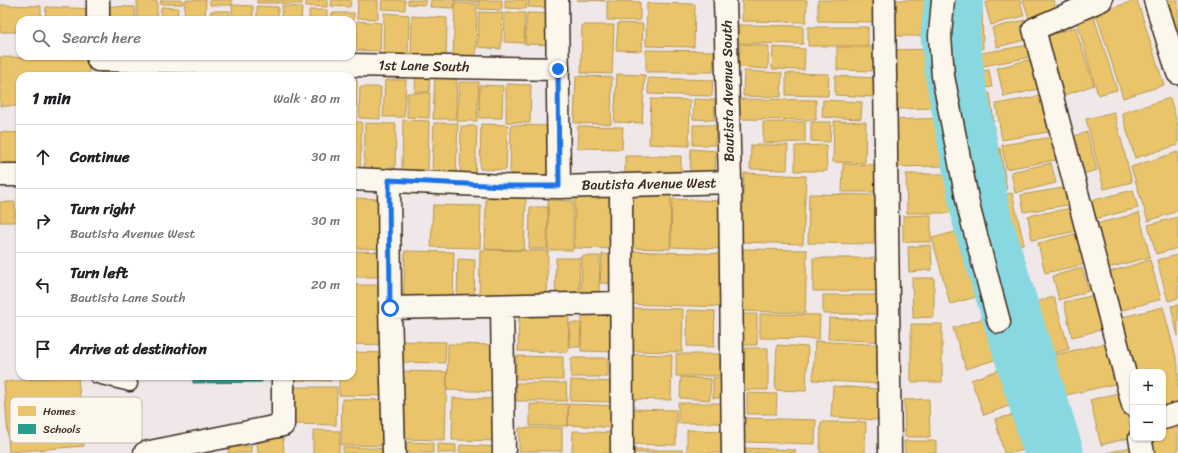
<!DOCTYPE html>
<meta charset="utf-8">
<style>
body{margin:0;font-family:Sriracha,sans-serif;background:#f6f6f6;color:#202124}
.controls{position:absolute;right:12px;bottom:12px;display:grid;overflow:hidden;border-radius:8px;box-shadow:0 1px 3px #0004}
.controls button{width:36px;height:36px;display:grid;place-items:center;padding:0;border:0;border-bottom:1px solid #e0e0e0;background:#fff;color:#202124;font:20px sans-serif}
.stop{position:absolute;width:12px;height:12px;margin:-9px;border:3px solid #1a73e8;border-radius:50%;background:#fff}
.stop.end{background:#1a73e8;border-color:#fff;box-shadow:0 1px 4px #0008}
.list{margin:0;padding:0;list-style:none}
h2{display:flex;justify-content:space-between;align-items:center;height:52px;margin:0;padding:0 16px;font-size:17px}
h2 small{font-size:13px;font-weight:400;color:#757577}
.list li{display:grid;grid-template-columns:26px 1fr auto;gap:12px;align-items:center;box-sizing:border-box;height:64px;padding:0 16px;border-top:1px solid #e0e0e0}
.list b{display:block;font-size:15px;white-space:nowrap}
.list p{margin:0;font-size:13px;white-space:nowrap;color:#757577}
.list em{font-size:13px;font-style:normal;color:#757577}
.icon{flex:none;width:22px;height:22px;fill:none;stroke:currentColor;stroke-width:2;stroke-linecap:round;stroke-linejoin:round}
.map{position:relative;flex:none;width:1178px;height:453px;overflow:hidden}
.search{position:absolute;background:#fff;box-shadow:0 1px 3px #0004;left:16px;top:16px;width:340px;height:44px;display:flex;align-items:center;gap:10px;box-sizing:border-box;padding:0 14px;border-radius:12px;color:#757577;font-size:15px}
.panel{position:absolute;background:#fff;box-shadow:0 1px 3px #0004;left:16px;top:72px;width:340px;height:308px;border-radius:12px}
.map>svg:first-child{display:block}
.homes{fill:#e9c46a;stroke:#b59653}
.schools{fill:#2a9d8f;stroke:#2f7a6d}
.lines{fill:none;stroke-linecap:round;stroke-linejoin:round}
.river{stroke:#88d8e2;stroke-width:59}
.lane-casing{stroke:#3b2a1e;stroke-width:17}
.street-casing{stroke:#3b2a1e;stroke-width:25}
.lane{stroke:#fbf7ec;stroke-width:14}
.street{stroke:#fbf7ec;stroke-width:22}
.route{stroke:#1a73e8;stroke-width:5}
.labels{text-anchor:middle;dominant-baseline:central;stroke-width:4;stroke-linejoin:round;paint-order:stroke}
.street-label{font-size:14px;fill:#3b2a1e;stroke:#fbf7ec}
.key{fill:#fbf7ec;stroke:#c1baae;stroke-width:1}
.key-label{font-size:11px;fill:#3b2a1e}
</style>
<div class="map">
<svg width="1178" height="453" viewBox="0 0 1178 453">
<rect width="100%" height="100%" fill="#efe7e8"/>
<filter id="ink" filterUnits="userSpaceOnUse"><feTurbulence type="fractalNoise" baseFrequency=".025" numOctaves="2"/><feDisplacementMap in="SourceGraphic" scale="8" xChannelSelector="R" yChannelSelector="G"/><feConvolveMatrix kernelMatrix="1 2 1 2 8 2 1 2 1" color-interpolation-filters="sRGB"/></filter>
<g filter="url(#ink)">
<path class="homes" d="M137 0 157 1V20H137Z
M161 0H183V4H160Z
M185 0H206L205 20 184 19Z
M210 0H232V5H210Z
M257 0H279V3H257Z
M281 0H302V4H281Z
M306 0H327V7L306 6Z
M332 0H351L350 7 331 6Z
M358 0H378V19L357 18Z
M382 0H405V10L381 9Z
M408 0H426V5L408 4Z
M431 0H455L454 8 430 7Z
M455 0H478V2L455 1Z
M479 0H502V10L479 9Z
M505 0H527L526 9 505 8Z
M529 0H554V8L528 7Z
M577 0H605V1Z
M742 0H807L806 22 742 21Z
M818 0H877V22L818 21Z
M887 0H939V36H887Z
M995 0H1020L1024 16 991 25 985 3Z
M1023 0H1053L1056 9 1029 18Z
M1137 0 1164 85 1123 98 1096 13Z
M1162 0H1178V31L1174 32Z
M607 1 640 2V21L607 20Z
M455 3 477 4 476 59H453Z
M647 3 695 4 694 47 646 46Z
M0 5 41 6V20H20V32H0Z
M232 5 253 6V20H232Z
M104 6 135 7V20H103Z
M257 6 278 7V20H257Z
M282 6 302 7 301 20H281Z
M46 7 95 9V20H45Z
M161 7 178 8 177 20H160Z
M982 7 983 49 965 50 964 8Z
M309 10H327V20H309Z
M211 11H230L229 20H210Z
M479 12 503 13 501 49 478 47Z
M332 13H354L352 58V20H331Z
M384 13 409 15 408 56 383 55Z
M505 13H525L524 43 504 42Z
M527 13 555 14 554 45 525 44Z
M1093 14 1117 90 1098 95 1076 19Z
M412 16 447 18 446 59 411 58Z
M1025 20 1029 39 997 47 992 28Z
M357 21 381 23 380 51 356 50Z
M618 23 643 24 642 51 616 50Z
M582 25H614L612 74 581 73Z
M738 25 803 26V44L738 43Z
M808 27H868V46H808Z
M1075 27 1094 85 1062 96 1043 38Z
M740 44 769 46 768 69 739 67Z
M1029 45 1031 57 967 69 964 56Z
M773 47 805 49 804 70 772 69Z
M837 47H875V71L837 70Z
M941 49 942 108 889 109 887 50Z
M646 50 714 51 713 72H646Z
M0 57 89 59V76H20V106H0Z
M1032 59 1038 89 1004 97 997 68Z
M102 64 136 66V76H101Z
M216 64H234L233 76H215Z
M164 65H182L181 76H163Z
M235 69 260 70V76H235Z
M262 70 282 71 281 76H261Z
M416 70 430 71 429 92H415Z
M989 70 992 87 967 91 965 73Z
M139 71 160 72 159 76H139Z
M744 71 782 73 781 97 743 96Z
M435 72H457L456 119H433Z
M786 73 829 74 828 96 786 95Z
M617 74 645 75 642 123 614 122Z
M576 76 612 77 611 124 574 123Z
M835 76 876 78 875 97 835 95Z
M648 78 713 80 712 96 648 94Z
M352 80H357L356 120 352 119Z
M385 80H406L404 117H383Z
M459 82H479L477 121H457Z
M506 84 531 85 530 123 506 122Z
M480 85 503 86 502 118H479Z
M360 87H381L380 119 359 118Z
M407 93H430L429 118 407 117Z
M990 93 994 122 970 125 967 95Z
M1041 96 1048 132 1002 140 996 104Z
M1170 98 1178 126V145L1135 158 1122 113Z
M651 99 690 100 689 146 649 144Z
M694 99 715 100 714 120 693 119Z
M738 99 816 100V120L738 119Z
M823 100 862 102 861 119 822 117Z
M1114 112 1132 182 1104 189 1086 119Z
M948 118 949 166 888 167 887 120Z
M403 120 429 121 428 171 402 170Z
M834 121 866 122 865 163 833 162Z
M352 122H362L360 172H352Z
M763 122H805V142L763 143Z
M811 122H831L830 142 811 141Z
M365 123 396 124 395 171 364 170Z
M434 123H458L456 174 432 173Z
M481 124 508 125 506 170 480 169Z
M511 125 557 126 555 176 510 174Z
M693 125H716L715 145H693Z
M994 125 997 146 970 150 967 129Z
M461 126H477L475 179H460Z
M578 126 623 127 622 149 577 148Z
M0 132 20 133V170H0Z
M1087 132 1097 170 1079 175 1068 138Z
M1053 137 1056 160 1006 169 1002 145Z
M751 145H788L787 170 750 169Z
M826 145 827 171H795V146Z
M1000 148 1007 190 975 196 968 153Z
M691 149 716 151 715 176 690 174Z
M1178 152V211L1148 221 1131 167Z
M625 156H681V176H625Z
M1051 163 1056 183 1015 193 1011 172Z
M843 164 880 165V192H842Z
M744 173 806 176 803 244 741 242Z
M906 174H960L961 213H907Z
M628 187 671 189 670 249 627 248Z
M1069 187 1073 204 1024 212 1021 195Z
M1133 190 1138 208 1091 220 1086 202Z
M1012 193 1024 244 987 253 975 201Z
M809 194 875 195 874 244 808 243Z
M575 195 621 197 620 249 574 248Z
M352 198 385 199 384 249 352 248Z
M486 198H526L524 250 485 249Z
M672 199 723 201 721 249 671 247Z
M548 200 573 201V250H548Z
M0 202H15V222H0Z
M433 205 481 206 480 248 431 247Z
M530 207H548L547 249H529Z
M1072 208 1077 231 1032 240 1028 216Z
M1139 213 1150 257 1104 269 1092 225Z
M931 215V242H903V216Z
M1178 217V248L1156 254 1148 225Z
M971 228 988 294 950 304 932 238Z
M1079 233 1086 264 1045 273 1038 243Z
M931 245 932 270 909 272 908 247Z
M743 249 807 250 805 313 742 311Z
M480 250 548 251 547 304 479 303Z
M352 251 387 252V277H352Z
M405 251 454 252 453 306 403 305Z
M624 251 731 254 729 307 622 304Z
M602 254 621 255 619 284 600 283Z
M1178 255V298L1168 301 1157 260Z
M582 256H600L599 294H581Z
M556 258H580L579 303 555 302Z
M813 258H877V291H813Z
M458 259 475 260 474 303 457 302Z
M1150 260 1161 299 1116 312 1106 273Z
M1082 268 1089 291 1059 300 1053 276Z
M912 278H934V317L913 318Z
M352 285H387L385 345 352 344Z
M823 295H877V314H823Z
M1095 295 1104 329 1072 337 1064 302Z
M1054 297 1069 349 1028 360 1014 308Z
M1178 305V336L1171 306Z
M1163 307 1178 365V406L1163 410V372H1133L1115 319Z
M633 308 683 309 682 352 631 351Z
M687 310 715 311 714 347 687 346Z
M519 312 569 313 568 352 518 351Z
M582 313 620 315 619 352 581 351Z
M734 314H757V345H734Z
M760 314 820 315 819 339 760 338Z
M994 315 1007 356 966 369 953 328Z
M829 318 887 321 886 342 828 339Z
M570 323H581L580 347H569Z
M911 324H942V382H911Z
M395 341 446 342 445 363 395 362Z
M815 341 882 345 880 384 813 380Z
M1107 343 1115 384 1062 396 1053 355Z
M448 344 500 345V392L447 390Z
M777 345 808 347 806 391 775 390Z
M745 348H768V390H744Z
M352 352 390 353 389 396 339 395V376H352Z
M625 354 672 355 671 400 624 399Z
M676 354H731V376H676Z
M516 356 563 357V380L516 379Z
M571 358H608V377H571Z
M1021 362 1033 397 984 415 971 380Z
M397 371 447 372 445 440 395 439Z
M70 376H78L84 446 9 452 4 382Z
M286 376H331V381L286 380Z
M681 377 711 379 710 400 680 398Z
M713 378H732L731 398H713Z
M571 380 616 382 615 402 570 401Z
M516 383H566L567 401H516Z
M833 386 879 389 877 420 831 417Z
M293 387H337L336 425 293 424Z
M1122 392 1133 437 1101 445 1090 400Z
M747 393 777 394 776 414H747Z
M453 398 501 399V441L452 440Z
M342 399 392 400 391 446 341 445Z
M929 399 930 437H905L904 400Z
M678 403H731V423H678Z
M530 404H568V426H530Z
M569 404 621 406 620 428 568 425Z
M627 409 676 410V445L626 444Z
M1022 413 1032 448 1012 453H1004L995 419Z
M744 418 816 420 815 444 744 442Z
M821 422H866L865 453H820Z
M1178 422V453H1150L1147 438H1163V425Z
M519 428H562V451H519Z
M313 430 340 431 339 453H313Z
M687 430 726 431V453H687Z
M573 431 615 433 614 453H572Z
M283 438 284 453H258L257 440Z
M904 441H936V453H905Z
M407 442 433 443V453H406Z
M437 444 456 445V453H437Z
M460 445 500 447V453H459Z
M251 446V453H228V448Z
M343 447 393 449 392 453H343Z
M1131 447 1133 453H1107Z
M744 448 796 450 795 453H744Z
M631 450H683V453H631Z"/>
<path class="schools" d="M193 376H261L262 382 193 383Z"/>
<g class="lines">
<path class="river" d="M954 0 950 35 955 77 982 220 1054 453"/>
<g class="lane-casing">
<path id="lane" d="M97 376 130 384"/>
</g>
<g class="street-casing">
<path id="street" d="M98 0V20
M557 0 559 187
M725 0 730 182 733 453
M884 0 890 453
M943 0 940 36 943 76 969 209 999 322
M1101 0 1034 29 1133 405
M1155 0 1178 73
M98 60 558 69
M0 175H20
M352 179 504 186 559 187 730 182
M389 180 390 308 394 453
M621 185 622 453
M502 306 504 453
M390 308 621 303
M1163 418 1178 414
M1140 438 1143 453
M145 453 283 425V376"/>
</g>
<use href="#lane" class="lane"/>
<use href="#street" class="street"/>
</g>
</g>
<g class="lines" filter="url(#ink)">
<path class="route" d="M390 308 389 180 504 186H559L558 69"/>
</g>
<g class="labels">
<g class="street-label">
<text transform="translate(424 66) rotate(1)">1st Lane South</text>
<text transform="translate(728 91) rotate(-91)">Bautista Avenue South</text>
<text transform="translate(649 184) rotate(-1)">Bautista Avenue West</text>
</g>
</g>
<rect x="10" y="397" width="132" height="46" rx="6" class="key"/>
<rect x="18" y="406" width="18" height="10" fill="#e9c46a"/>
<rect x="18" y="424" width="18" height="10" fill="#2a9d8f"/>
<g class="key-label">
<text x="43" y="415">Homes</text>
<text x="43" y="433">Schools</text>
</g>
</svg>
<div class="controls">
<button>+</button>
<button>−</button>
</div>
<div class="stop" style="left:390px;top:308px"></div>
<div class="stop end" style="left:558px;top:69px"></div>
<div class="search"><svg class="icon" aria-label="search" viewBox="0 0 24 24"><circle cx="10" cy="10" r="6"/><path d="M15 15l6 6"/></svg>Search here</div>
<section class="panel">
<h2>1 min<small>Walk · 80 m</small></h2>
<ul class="list">
<li><svg class="icon" aria-label="ahead" viewBox="0 0 24 24"><path d="M12 20V5M6 11l6-6 6 6"/></svg><div><b>Continue</b></div><em>30 m</em></li>
<li><svg class="icon" aria-label="right" viewBox="0 0 24 24"><path d="M7 20v-9h11M14 6l5 5-5 5"/></svg><div><b>Turn right</b><p>Bautista Avenue West</p></div><em>30 m</em></li>
<li><svg class="icon" aria-label="left" viewBox="0 0 24 24"><path d="M17 20v-9H6M10 6l-5 5 5 5"/></svg><div><b>Turn left</b><p>Bautista Lane South</p></div><em>20 m</em></li>
<li><svg class="icon" aria-label="arrive" viewBox="0 0 24 24"><path d="M6 21V4h12l-3 4 3 4H6"/></svg><div><b>Arrive at destination</b></div></li>
</ul>
</section>
</div>
